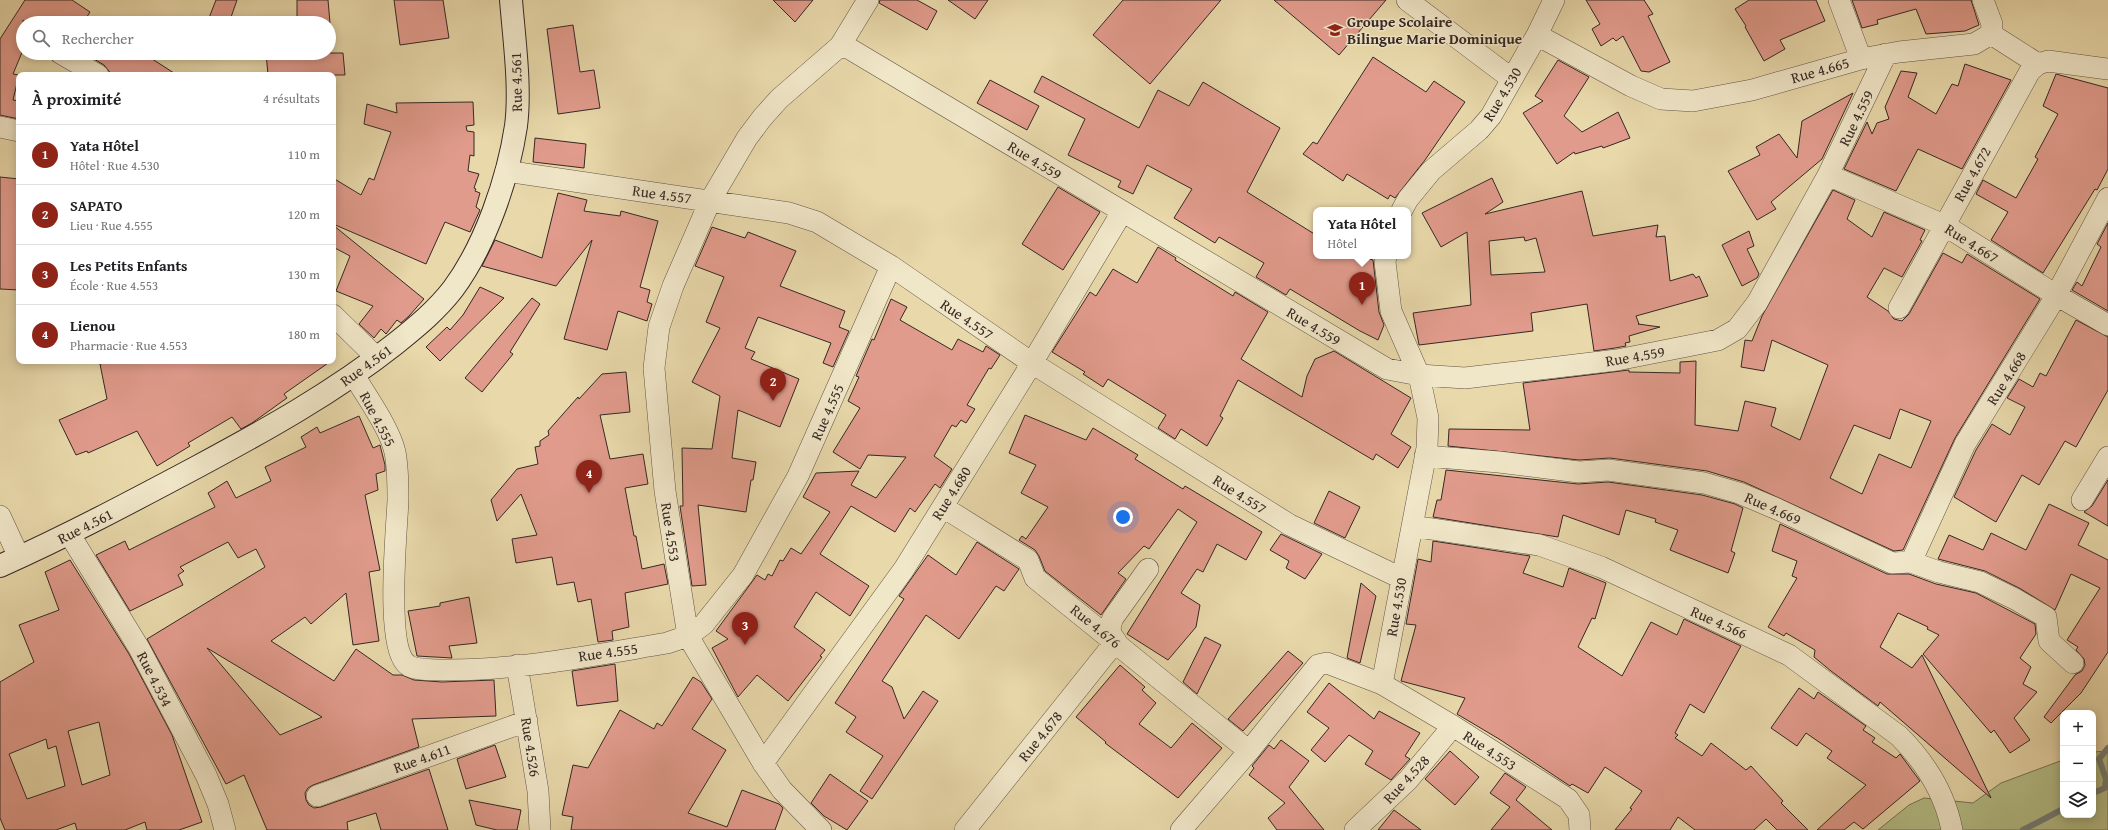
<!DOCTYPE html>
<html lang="fr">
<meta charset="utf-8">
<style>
body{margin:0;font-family:"Gentium Book Plus",serif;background:#f2f2f2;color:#202124}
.controls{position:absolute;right:12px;bottom:12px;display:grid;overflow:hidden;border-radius:8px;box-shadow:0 2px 10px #0003}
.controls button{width:36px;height:36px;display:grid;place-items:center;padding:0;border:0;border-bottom:1px solid #e0e0e0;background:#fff;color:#202124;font:20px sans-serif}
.you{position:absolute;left:1123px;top:517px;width:14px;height:14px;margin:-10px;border:3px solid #fff;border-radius:50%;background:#1a73e8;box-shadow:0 0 0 6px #1a73e833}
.badge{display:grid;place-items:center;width:26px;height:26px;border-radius:50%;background:#8f2418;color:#fff;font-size:13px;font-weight:700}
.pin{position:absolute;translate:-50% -33px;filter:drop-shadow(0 1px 2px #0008)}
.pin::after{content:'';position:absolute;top:21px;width:14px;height:12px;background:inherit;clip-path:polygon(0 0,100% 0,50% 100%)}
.popup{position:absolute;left:1313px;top:207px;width:98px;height:52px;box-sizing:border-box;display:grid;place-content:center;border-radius:8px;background:#fff;filter:drop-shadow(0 1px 3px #0005);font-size:13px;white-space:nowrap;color:#757577}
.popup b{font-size:15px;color:#202124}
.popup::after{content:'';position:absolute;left:50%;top:100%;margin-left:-8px;border:8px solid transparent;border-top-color:#fff}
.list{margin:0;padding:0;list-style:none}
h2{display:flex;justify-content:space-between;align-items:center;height:52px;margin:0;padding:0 16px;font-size:17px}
h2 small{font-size:13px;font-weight:400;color:#757577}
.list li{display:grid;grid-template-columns:26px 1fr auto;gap:12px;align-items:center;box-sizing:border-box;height:60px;padding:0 16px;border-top:1px solid #e0e0e0}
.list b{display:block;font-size:15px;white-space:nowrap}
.list p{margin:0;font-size:13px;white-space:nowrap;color:#757577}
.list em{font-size:13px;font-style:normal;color:#757577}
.icon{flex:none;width:22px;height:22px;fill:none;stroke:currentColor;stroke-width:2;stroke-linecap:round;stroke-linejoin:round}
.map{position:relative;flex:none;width:2108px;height:830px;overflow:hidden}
.search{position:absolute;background:#fff;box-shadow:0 2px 10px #0003;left:16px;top:16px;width:320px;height:44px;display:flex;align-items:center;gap:10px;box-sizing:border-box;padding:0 14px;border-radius:22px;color:#757577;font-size:15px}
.panel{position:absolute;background:#fff;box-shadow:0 2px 10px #0003;left:16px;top:72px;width:320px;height:292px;border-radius:8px}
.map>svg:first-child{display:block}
.green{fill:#b5bf88;stroke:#757456}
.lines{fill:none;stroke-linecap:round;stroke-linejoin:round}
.stream{stroke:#737e7a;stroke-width:6}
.building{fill:#e19b8c;stroke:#352824;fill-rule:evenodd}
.street-casing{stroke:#625446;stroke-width:22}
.secondary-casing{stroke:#352824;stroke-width:24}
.street{stroke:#f0e6c8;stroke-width:21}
.secondary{stroke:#f0e6c8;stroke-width:22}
.labels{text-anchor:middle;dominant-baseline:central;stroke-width:3;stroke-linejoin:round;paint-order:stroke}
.poi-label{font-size:15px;font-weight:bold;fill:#352824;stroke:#f0e6c8;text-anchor:start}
.street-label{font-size:15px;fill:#352824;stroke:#f0e6c8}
</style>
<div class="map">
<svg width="2108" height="830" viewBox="0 0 2108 830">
<rect width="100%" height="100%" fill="#e8d8aa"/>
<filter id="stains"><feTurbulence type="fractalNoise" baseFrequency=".005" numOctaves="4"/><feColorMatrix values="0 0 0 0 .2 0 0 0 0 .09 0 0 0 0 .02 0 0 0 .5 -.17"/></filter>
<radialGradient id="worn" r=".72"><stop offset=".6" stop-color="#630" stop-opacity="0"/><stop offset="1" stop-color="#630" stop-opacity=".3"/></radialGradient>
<path class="green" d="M2108 751V830H1878L1909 805 1924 798 1973 803 2001 783 2063 760V815H2093V752Z"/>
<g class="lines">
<path class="stream" d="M2093 793 2105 788 2106 779 2099 759 2108 748
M2023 830 2063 809"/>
</g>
<path class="building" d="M25 0H72L90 12 83 23H27L23 20V50L13 74 19 75 13 100 19 101V119L0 115V39Z
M216 0H237L229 23H207Z
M297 0H328L330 23H297Z
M394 0H443L449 38 400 45Z
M773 0H813L795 22Z
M880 0H917L937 11 927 30 879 3Z
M948 0H988L975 19Z
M1123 0H1221L1150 84 1093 35Z
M1274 0H1386L1339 55Z
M1586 0H1644L1653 14 1648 16 1670 62 1649 72 1641 71 1623 36 1616 41 1613 38 1601 46 1592 29 1600 24Z
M1749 0H1816L1825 21 1780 40 1785 49 1764 61 1745 27 1746 26 1735 9Z
M1852 0H1971L1979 25 1965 31 1926 34 1916 9 1877 20 1878 24 1862 28Z
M573 25 580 72 594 70 600 108 558 114 547 29Z
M84 53H143L177 75H112L104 65Z
M266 53H343L345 75H268Z
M1373 57 1426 92 1434 81 1465 102 1425 160 1395 198 1390 195 1388 199 1347 174 1343 181 1303 154 1313 142 1317 144Z
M1558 60 1589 77 1564 116 1582 132 1618 112 1630 138 1603 148 1602 146 1575 154 1574 152 1557 164 1523 113 1543 101 1535 96Z
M1965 64 2011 80 1962 169 1918 149 1896 191 1844 169 1867 122 1872 134 1877 123 1889 119 1885 107 1901 71 1917 73 1908 97 1936 114 1952 84 1958 86Z
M2056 74 2108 88V169L2097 190 2095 189 2043 273 1991 240 2008 212 1976 194 1983 180 2016 198 2038 159 2035 157 2058 114 2043 106Z
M1042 76 1139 128 1158 90 1189 106 1203 82 1280 128 1247 192 1316 235V256H1361L1373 260 1379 312 1384 325 1378 340 1360 331 1290 289 1286 295 1256 277 1264 263 1219 237 1215 243 1174 218 1192 189 1147 165 1133 194 1118 187 1121 181 1068 155 1085 119 1034 92Z
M990 80 1039 106 1027 130 977 103Z
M1853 93 1822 159 1771 202 1776 209 1757 220 1728 171 1760 155 1756 147 1779 134 1797 158 1802 121Z
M473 102 474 125 466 126 467 131 474 132V156L470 155 468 171 479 174 474 188 476 189 475 191 480 193 476 207 480 210 470 232 445 222 426 264 333 224V178L361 195 369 178 374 180 391 132 364 124 367 104 397 113 396 103Z
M535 138 586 144 584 168 533 162Z
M0 177 19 179V290L0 289Z
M1492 178 1503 202 1485 214 1582 191 1593 236 1658 225 1656 237 1665 236 1670 281 1693 274 1696 278 1699 276 1708 296 1636 316 1639 324H1638L1660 327 1629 336 1630 342 1625 343 1626 346 1615 348 1594 351 1587 304 1531 313 1533 331 1419 345 1413 313 1471 305 1467 232 1441 247 1422 213ZM1524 237 1525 241 1536 238 1545 272 1491 275 1489 241Z
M1058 187 1100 212 1063 270 1022 244Z
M1833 190 1855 200 1847 219 1872 237 1884 212 1925 230 1920 240 1922 241 1902 277 1884 268 1867 297 1888 311 1894 319 1902 321 1909 314 1943 253 1962 263 1967 254 2040 299 1955 438 1903 550 1894 551 1744 482 1707 471 1610 458 1579 460 1448 446 1449 429 1530 430 1523 383 1629 370V372L1680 373V362L1696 361 1695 425 1738 431 1745 401 1776 408 1771 426 1800 440 1828 365 1772 340 1764 371 1741 367 1745 340 1752 341 1762 316ZM1900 409 1931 421 1911 468 1879 454 1862 494 1830 478 1854 425 1890 439Z
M558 193 587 200 584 211 620 216 621 211 658 221 640 287 650 290 647 302 652 304 647 321 618 311 607 350 564 339 592 240 556 286 482 266 495 240 542 258Z
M2108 223V311L2072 290 2077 282 2082 286 2101 247 2097 244Z
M333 225 424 299 409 316 401 323 397 320 386 334 381 329 374 338 359 324 373 306 336 291 350 256 333 247Z
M712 227 745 238 748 232 796 251 780 286 845 311 839 327 849 331 833 367 823 363 831 343 758 317 745 348 755 352 751 359 799 379 780 427 738 410 732 458 756 462 753 480H751L746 512 698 505 706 585 692 586 680 506H683L682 448 712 449 720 396 692 382 720 328 706 322 724 277 695 266Z
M1749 231 1754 246 1747 249 1759 274 1757 278 1742 286 1722 245Z
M1158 247 1176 258 1175 260 1233 296 1235 292 1268 312 1241 359 1302 397 1307 376 1315 359 1334 351 1411 398 1391 434 1411 447 1398 468 1376 454 1373 460 1238 380 1220 416 1223 418 1207 446 1181 429 1175 439 1158 428 1166 415 1108 379 1103 387 1083 374 1085 372 1052 352 1090 292 1096 296 1113 269 1137 283Z
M480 287 504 298 440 361 426 347 447 327 450 330 463 315Z
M532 298 540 304 510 352 513 354 482 392 465 378Z
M891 299 907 307 900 320 952 350 958 339 983 352 986 346 1000 355 991 369 989 368 967 405 975 409 966 423 961 420 956 427 952 425 934 456 952 469 940 488 935 484 915 512 910 508 895 532 851 506 820 554 869 586 850 616 816 592 794 627 825 650 820 656 822 657 788 701 757 675 738 697 712 648 728 639 716 631 757 575 765 580 768 574 772 576 780 560 783 561 791 548 801 554 830 512 803 497 816 473 859 471 851 485 876 498 906 457 868 455 860 469 833 452 860 408 848 401 859 377 856 376 872 339 874 340Z
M2076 320 2108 337V390L2076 447 2065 441 2039 485 2022 475 1996 522 1954 497 1976 450 1992 424 2010 435 2025 407 2007 398 2019 379 2033 387 2040 373 2046 376Z
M116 361H331L284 394 287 398 252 423 241 429 232 417 188 443 190 446 157 466 137 431 88 453 87 451 76 455 59 420 107 399 100 364Z
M626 372 630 412 600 415 610 459 643 454 648 484 625 488 634 536H636L642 569 664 564 668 584 625 593 629 627 612 631 613 640 598 642 591 599 578 602 574 582 557 585 552 557 516 563 512 539 537 535 521 494 497 521 491 500 517 469 538 464 535 447 540 446V441L549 435 548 431 578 397 579 399 602 374Z
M1025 415 1086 440 1093 428 1138 455 1135 459 1183 489 1185 486 1262 532 1246 560 1217 544 1203 572 1197 569 1181 593 1200 605 1196 627 1168 660 1127 634 1197 522 1178 509 1149 549 1144 546 1118 573 1126 579 1101 615 1045 571 1039 556 1035 550 1019 540 1022 536 1026 539 1048 507 1021 493 1036 465 1009 453Z
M359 416 373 448 380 445 385 465V471L376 474 378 490 365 495 380 570 369 572 379 641 353 645 346 593 311 624 305 617 271 641 334 681 356 649 393 675H402L414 680 442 682 494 680 496 716 412 719 419 747 313 785 308 788 305 793 306 800 309 805 314 808 321 807 429 769 448 830H381L376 813 347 822 348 830H267L244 775 226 784 147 639 265 567 256 549 238 558 228 542 180 567 184 571 178 575 183 585 130 611 96 555 125 541 129 550 215 507 208 493 227 481 236 498 271 481 265 467 306 447 301 437 317 427 320 433ZM207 648 322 717 280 735Z
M1446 470 1578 484 1608 482 1702 495 1735 504 1743 508 1731 551 1735 553 1728 573 1670 550 1678 530 1655 522 1656 519 1626 510 1619 535 1563 515 1558 537 1433 517 1437 500H1441Z
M2108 480V526L2084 512 2092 506Z
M1329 491 1360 507 1345 538 1314 523Z
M2049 504 2089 523 2078 545 2108 560V652L2081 693 2051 723 2044 717 2075 675 2082 671 2085 665 2084 659 2076 650 2078 647 2067 640 2100 588 2071 574 2055 610 2021 589 1985 571 1938 559 1949 535 1983 550 1991 533 2026 550Z
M1780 524 1887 574H1909L1936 584 1976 593 2035 624 2036 634 2020 658 2031 667 2023 684 2037 692 2014 718 2030 740 2010 753 1994 730 1991 733 1923 654 1939 635 1927 629 1928 627 1898 613 1880 647 1912 668 1922 655 1991 798 1880 702 1878 706 1831 671 1814 657 1815 650 1786 633 1784 636 1768 627 1797 578 1792 576 1797 561 1772 551Z
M1281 534 1322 554 1305 579 1286 568 1289 561 1270 550Z
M1433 541 1530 556 1523 573 1563 587 1569 568 1606 583 1595 619 1592 618 1578 647 1622 676 1651 622 1677 635 1684 619 1741 646 1704 713 1690 704 1675 733 1678 735 1675 738 1702 756 1711 743 1746 770 1751 766 1783 801 1781 803 1808 830H1777L1766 819 1754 830H1695L1678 817 1670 830H1615L1632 809 1630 808 1642 791 1605 767 1588 793 1572 784 1570 786 1499 739 1457 714 1465 698 1401 681 1416 625 1406 624 1418 559 1431 562Z
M977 542 1019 569 1004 591 996 586 959 639 926 615 882 681 892 687 904 719 923 691 938 701 872 799 860 791 883 756 846 732 856 717 835 703 904 599 899 596 928 555 956 575Z
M70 560 129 654 172 735 202 822 179 830H147L145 822 125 830H77L75 823 56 830H5L0 818V682L34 662 19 625 59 610 45 572ZM99 722 110 775 82 785 68 731ZM46 739 48 749 56 746 65 786 27 799 9 754Z
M1361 583 1376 596 1360 663 1347 658Z
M469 597 477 643 449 646 452 658 417 656 408 611 440 606V603Z
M1205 637 1221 645 1197 694 1183 682Z
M1288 651 1303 663 1243 731 1228 719Z
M615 664 618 701 577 706 572 671Z
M1120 665 1145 687 1142 690 1156 703 1139 724 1171 748 1192 723 1222 748 1178 798 1105 743 1106 742 1076 717Z
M693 677 701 682 712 699 692 729 726 750 688 813 727 827 742 790 779 804 783 808 775 830H571L573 817 562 815 573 765 588 768 620 710 654 729 657 723 662 726Z
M1329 683 1374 719 1379 711 1420 733 1405 756 1410 759 1391 780 1365 764 1373 751 1349 735 1325 762 1311 750 1329 728 1307 712Z
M1799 688 1814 699 1818 692 1866 726 1863 730 1875 738 1872 742 1896 758 1900 754 1920 781 1863 829 1854 822 1844 830H1817L1866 785 1827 758 1832 751 1806 733 1797 746 1771 728Z
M1281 740 1309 761 1289 787 1324 830H1277L1268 818 1285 803 1249 775 1254 768 1252 766 1269 745 1274 749Z
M495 745 506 777 466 789 457 759Z
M1450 751 1479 777 1455 805 1425 779Z
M1505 773 1526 787 1516 800 1552 830H1491L1510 807 1490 793Z
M830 774 868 801 847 830 824 816 811 803Z
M469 800 521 810 517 830H497L476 825Z
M1394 810 1421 830H1378Z"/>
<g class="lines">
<g class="street-casing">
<path id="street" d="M1407 0 1512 79
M1839 0 1861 59
M1983 0 1992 24 1991 34
M1537 35 1631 86 1661 99 1693 101 1752 90 1861 59 1899 52 1974 44 1991 34 2038 64 2048 61 2108 69
M840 46 868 0
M60 53 98 75
M0 127 19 131
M506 171 762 209 789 213 817 222 891 266 1032 363 1290 525 1401 578
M1828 175 1944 225 2056 295 2108 325
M1402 210 1408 199 1431 171 1479 130 1491 116 1537 35 1554 0
M1899 308 2030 71 2038 64
M333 315 377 358
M354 375C367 398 389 427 395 452 398 467 398 485 398 500 397 529 384 651 409 666 419 671 431 669 442 670 515 671 595 655 667 643L688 636 704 624 743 575 798 476 891 266
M1425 456 1499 462 1579 472 1608 470 1704 483 1739 493 1777 509 1892 563 1911 562 1939 572 1980 582 2015 599 2046 617 2049 641 2073 663
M2082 500 2108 457
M943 507 1028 560 1035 578 1249 751
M0 516 19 557
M1412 526 1539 545 1601 567 1789 655 1899 736C1925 762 1945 794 1952 830
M70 535 139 648 206 775 218 804 225 830
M1911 562 1965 444 2053 301 2108 198
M517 665 538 791 540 830
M1382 684 1453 726 1568 799 1579 815 1580 830
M763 763 904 569 1032 363 1122 212
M317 796 527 721
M821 830 782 790 763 763 688 636 665 491 654 368 659 327 673 286 710 201 747 138 762 118 779 99 840 46 850 49 1387 369 1419 375 1465 378 1617 360 1718 340 1737 329 1757 303 1828 175 1886 54
M965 830 1116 641C1109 633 1109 628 1113 618L1148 569
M1181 830 1249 751 1318 665 1327 663 1382 684 1427 448 1428 418 1419 375 1391 311 1385 262 1386 256
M1355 830 1408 780 1453 726"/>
</g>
<g class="secondary-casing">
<path id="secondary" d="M0 566C67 536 131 502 195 468 264 431 333 393 395 344 416 327 436 311 453 289 485 246 508 179 516 126 521 88 514 38 511 0"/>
</g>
<use href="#street" class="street"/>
<use href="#secondary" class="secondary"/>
</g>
<defs>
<g id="school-bare" transform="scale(1.2)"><path d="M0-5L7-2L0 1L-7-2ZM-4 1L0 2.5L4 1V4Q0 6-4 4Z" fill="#8f2418" stroke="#f0e6c8" stroke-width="2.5" paint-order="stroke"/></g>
</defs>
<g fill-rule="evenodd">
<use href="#school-bare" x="1335" y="30"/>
</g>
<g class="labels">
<g class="poi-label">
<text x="1347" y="21">Groupe Scolaire<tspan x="1347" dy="17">Bilingue Marie Dominique</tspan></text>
</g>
<g class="street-label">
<text transform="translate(1820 70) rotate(-16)">Rue 4.665</text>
<text transform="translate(516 82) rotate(-91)">Rue 4.561</text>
<text transform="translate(1502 94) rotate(-59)">Rue 4.530</text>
<text transform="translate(1856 118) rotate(-64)">Rue 4.559</text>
<text transform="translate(1035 160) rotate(31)">Rue 4.559</text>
<text transform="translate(1972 174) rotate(-61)">Rue 4.672</text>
<text transform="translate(662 194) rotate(8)">Rue 4.557</text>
<text transform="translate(1972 243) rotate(32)">Rue 4.667</text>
<text transform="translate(967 319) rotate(34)">Rue 4.557</text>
<text transform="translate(1314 326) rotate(31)">Rue 4.559</text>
<text transform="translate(1635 356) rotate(-10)">Rue 4.559</text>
<text transform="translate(366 365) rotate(-36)">Rue 4.561</text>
<text transform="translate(2006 378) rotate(-58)">Rue 4.668</text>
<text transform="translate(827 412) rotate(-66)">Rue 4.555</text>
<text transform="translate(378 419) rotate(62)">Rue 4.555</text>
<text transform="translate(951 493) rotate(-58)">Rue 4.680</text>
<text transform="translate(1240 494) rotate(32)">Rue 4.557</text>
<text transform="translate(1773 508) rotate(24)">Rue 4.669</text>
<text transform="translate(85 526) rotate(-27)">Rue 4.561</text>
<text transform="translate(671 532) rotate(81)">Rue 4.553</text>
<text transform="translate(1396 607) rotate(-80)">Rue 4.530</text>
<text transform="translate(1719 622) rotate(24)">Rue 4.566</text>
<text transform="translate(1096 626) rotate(39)">Rue 4.676</text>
<text transform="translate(608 652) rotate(-8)">Rue 4.555</text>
<text transform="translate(155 679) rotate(63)">Rue 4.534</text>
<text transform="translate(1040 736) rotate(-51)">Rue 4.678</text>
<text transform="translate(531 747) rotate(81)">Rue 4.526</text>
<text transform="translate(1490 750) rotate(33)">Rue 4.553</text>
<text transform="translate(422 758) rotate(-20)">Rue 4.611</text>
<text transform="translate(1406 779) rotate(-47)">Rue 4.528</text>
</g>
</g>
<rect width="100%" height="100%" filter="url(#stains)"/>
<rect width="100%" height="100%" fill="url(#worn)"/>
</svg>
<div class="controls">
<button>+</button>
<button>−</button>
<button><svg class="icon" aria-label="layers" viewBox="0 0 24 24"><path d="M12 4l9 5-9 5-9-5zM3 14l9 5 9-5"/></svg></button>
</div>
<div class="you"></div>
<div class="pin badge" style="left:1362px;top:305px">1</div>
<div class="popup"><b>Yata Hôtel</b>Hôtel</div>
<div class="pin badge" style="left:773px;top:401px">2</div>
<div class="pin badge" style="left:745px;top:645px">3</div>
<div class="pin badge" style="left:589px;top:493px">4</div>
<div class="search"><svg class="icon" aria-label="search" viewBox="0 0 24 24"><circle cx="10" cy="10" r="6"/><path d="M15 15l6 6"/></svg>Rechercher</div>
<section class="panel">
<h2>À proximité<small>4 résultats</small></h2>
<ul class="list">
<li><span class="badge">1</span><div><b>Yata Hôtel</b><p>Hôtel · Rue 4.530</p></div><em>110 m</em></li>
<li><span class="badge">2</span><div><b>SAPATO</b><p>Lieu · Rue 4.555</p></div><em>120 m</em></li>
<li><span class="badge">3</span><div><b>Les Petits Enfants</b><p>École · Rue 4.553</p></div><em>130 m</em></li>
<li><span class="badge">4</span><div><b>Lienou</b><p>Pharmacie · Rue 4.553</p></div><em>180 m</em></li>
</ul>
</section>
</div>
